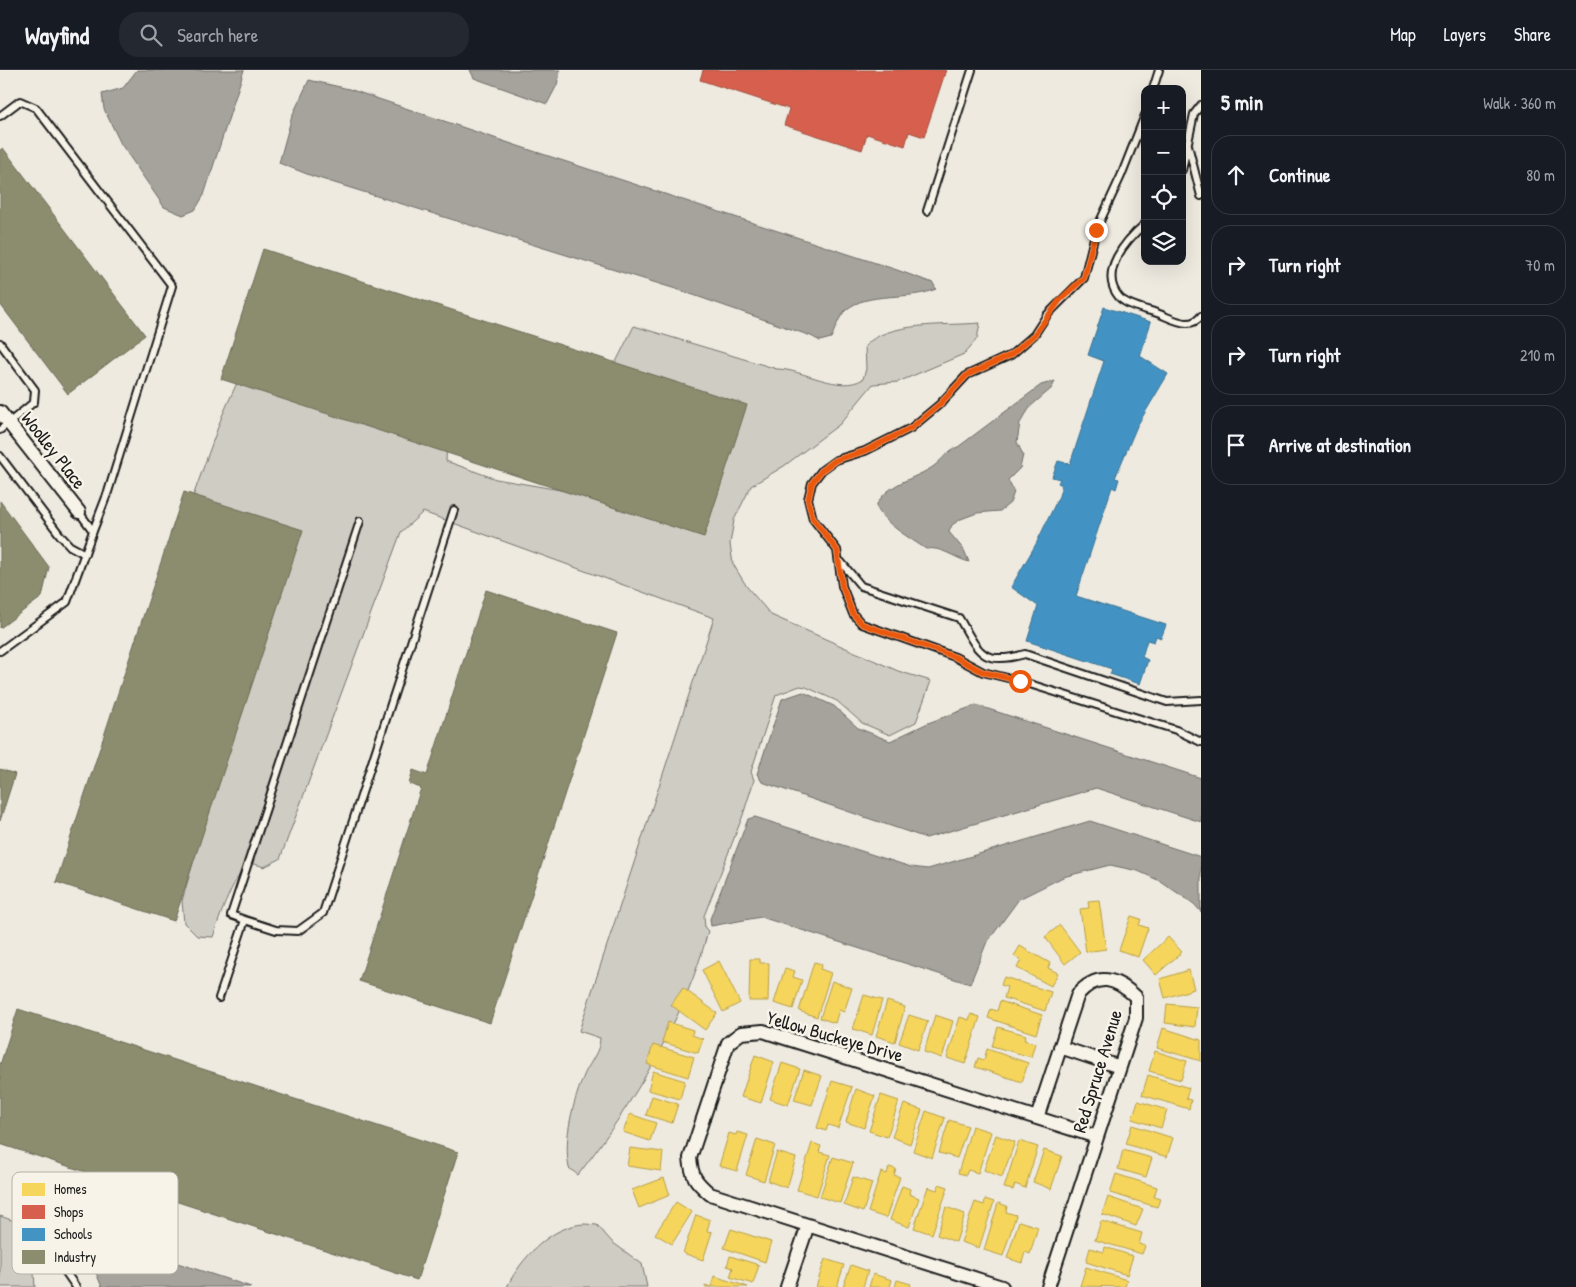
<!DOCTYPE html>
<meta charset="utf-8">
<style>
body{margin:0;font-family:"Patrick Hand",sans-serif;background:#242831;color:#f1f3f6}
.controls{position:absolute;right:15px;top:15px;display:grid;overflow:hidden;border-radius:10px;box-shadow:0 5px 20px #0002}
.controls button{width:45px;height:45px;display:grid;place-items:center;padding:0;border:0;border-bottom:1px solid #363941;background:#171b24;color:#f1f3f6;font:25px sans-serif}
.stop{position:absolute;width:15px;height:15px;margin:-11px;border:4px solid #ea580c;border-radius:50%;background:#fff}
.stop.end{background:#ea580c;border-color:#fff;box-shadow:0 1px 5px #0008}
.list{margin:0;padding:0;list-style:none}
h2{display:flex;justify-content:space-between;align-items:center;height:65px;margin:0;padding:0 20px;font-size:21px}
h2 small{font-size:16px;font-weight:400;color:#9ea1a6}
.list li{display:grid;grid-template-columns:32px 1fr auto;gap:15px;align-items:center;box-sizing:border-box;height:80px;margin:0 10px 10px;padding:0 10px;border:1px solid #363941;border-radius:20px}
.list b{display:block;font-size:19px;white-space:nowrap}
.list em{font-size:16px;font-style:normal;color:#9ea1a6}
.icon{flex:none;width:28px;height:28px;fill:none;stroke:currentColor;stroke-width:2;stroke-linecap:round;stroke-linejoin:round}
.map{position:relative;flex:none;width:1201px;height:1217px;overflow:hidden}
header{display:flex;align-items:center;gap:30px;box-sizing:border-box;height:70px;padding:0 25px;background:#171b24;border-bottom:1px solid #363941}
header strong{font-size:24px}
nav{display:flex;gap:28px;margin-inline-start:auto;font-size:18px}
.search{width:350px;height:45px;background:#242831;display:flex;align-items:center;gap:12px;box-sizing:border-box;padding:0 18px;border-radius:20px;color:#9ea1a6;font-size:19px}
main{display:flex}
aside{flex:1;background:#171b24}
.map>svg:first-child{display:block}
.green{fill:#cfccc3;stroke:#767470}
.water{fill:#a6a39d;stroke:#6f6d69}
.homes{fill:#f6d55c;stroke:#b59e49}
.shops{fill:#d6604d;stroke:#9e4c3e}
.schools{fill:#4393c3;stroke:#376f91}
.industry{fill:#8c8c6e;stroke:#6a6a55}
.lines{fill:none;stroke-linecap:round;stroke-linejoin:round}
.lane-casing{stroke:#1c1c1c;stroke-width:10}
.street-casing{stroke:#1c1c1c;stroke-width:16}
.lane{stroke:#f7f3e8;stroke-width:6}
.street{stroke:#f7f3e8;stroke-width:12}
.route{stroke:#ea580c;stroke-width:6}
.labels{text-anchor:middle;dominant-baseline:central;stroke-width:5;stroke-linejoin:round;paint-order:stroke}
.street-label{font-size:19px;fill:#1c1c1c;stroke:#f7f3e8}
.key{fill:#f7f3e8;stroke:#b5b2ab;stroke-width:1}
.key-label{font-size:14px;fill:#1c1c1c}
</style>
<header>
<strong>Wayfind</strong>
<div class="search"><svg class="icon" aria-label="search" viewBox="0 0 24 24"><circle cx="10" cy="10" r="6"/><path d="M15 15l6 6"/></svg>Search here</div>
<nav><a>Map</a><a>Layers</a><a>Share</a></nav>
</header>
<main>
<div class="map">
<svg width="1201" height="1217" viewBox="0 0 1201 1217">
<rect width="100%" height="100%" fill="#eeeae0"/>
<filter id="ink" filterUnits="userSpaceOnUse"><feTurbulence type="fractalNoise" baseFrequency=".02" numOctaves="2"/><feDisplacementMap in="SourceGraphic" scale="10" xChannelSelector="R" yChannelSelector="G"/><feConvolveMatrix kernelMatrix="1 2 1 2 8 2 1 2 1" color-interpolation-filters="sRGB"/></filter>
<g filter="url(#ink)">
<path class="green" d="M264 253 447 370 446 391 496 409 566 421 590 344 634 256 777 299C802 299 840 324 863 309L866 299 865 276C887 251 947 256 980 253L977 269 964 284 898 312 873 314 840 354 784 396 751 416 734 450 730 474 733 494 747 517 771 545 898 601 931 611 916 652 890 665 862 653 837 631 806 617 800 616 776 625 751 702 754 710 743 745 704 846 705 858 708 861C687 945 631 1037 578 1105L569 1098C563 1069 573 1031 585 1003 591 991 600 981 600 968L579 961 714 548 423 442 401 462 280 789 264 797C261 796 256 794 253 794 236 795 218 852 213 867L197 866 184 853 182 831 219 702 139 576 222 346Z
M0 1146 23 1154 34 1203 35 1217H0Z
M585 1154 597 1155 612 1172 642 1194 647 1217H507C521 1188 552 1155 585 1154Z"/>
<path class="water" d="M137 0H244L204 125 195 140 183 145 164 137 121 74 104 39 102 24 123 18Z
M470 0H560L557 15 547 34 474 8Z
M309 10 349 19 521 77 897 200 933 213 936 219C909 231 867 221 846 240 839 246 835 260 831 268L820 271 811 266 679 220 312 106 279 93 292 46Z
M1055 311 1052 318 1031 336 1020 353 1017 372 1023 385 1020 398 1008 410 1014 422 1010 433 1000 441 977 443 961 449 952 455 949 462 964 480 969 492C954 488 941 476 926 479 910 468 884 454 876 436 888 412 914 410 934 396 942 390 949 379 958 377L1041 315Z
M803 622 834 636 858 658 890 671 928 653 976 635 1201 708V752L1096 718 926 768 762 712 757 704 782 629Z
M755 747 911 797 928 799 1090 751 1201 787V842L1194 834 1160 811 1138 801 1110 795 1063 807 1019 829 986 874 970 914 761 847 711 856 710 849 748 749Z
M107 1173H116L251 1217H102L90 1189 93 1181Z"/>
<path class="homes" d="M1099 830 1106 879 1086 882 1080 839 1089 838 1088 831Z
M1131 846 1141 849 1139 855 1148 858 1138 887 1119 880Z
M1060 855 1080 882 1065 894 1045 867Z
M1168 867 1182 882 1156 905 1143 890Z
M1020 876 1050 893 1048 898 1058 903 1051 916 1017 898 1021 890 1014 886Z
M750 889H760V893H769L768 931H749Z
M719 891 740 933 723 942 702 900Z
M814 892 822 894 820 899 831 903 817 947 799 941Z
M785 898 795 901 793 907 802 910 793 939 774 933Z
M1189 900 1194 919 1165 928 1160 909Z
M1004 907 1051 922 1045 941 1004 928 1007 917 1001 915Z
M832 911 852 918 844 942 839 940 835 953 820 948Z
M683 918 717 943 705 960 671 935Z
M864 925 882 930 872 965 853 959Z
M887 931 905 937 895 972 876 966Z
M1000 931 1042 945 1036 964 988 948 991 939 997 941Z
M1167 934 1197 937 1195 957 1165 953Z
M971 944 980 947 965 994 947 988 960 947 969 950Z
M909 945 928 951 918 980 899 973Z
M935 945 953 951 942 988 924 982Z
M668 952 693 960 692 965 703 969 698 983 662 972Z
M998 957 1026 965 1024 970 1035 973 1031 987 992 976Z
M1163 958 1201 970V991L1157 978Z
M653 975 694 987 688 1007 647 994Z
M987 979 1028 993 1022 1012 975 997 978 988 984 990Z
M1155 981 1187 991 1181 1010 1149 1001Z
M755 985 774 992 761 1033 741 1027Z
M782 993 800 999 788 1035 770 1029Z
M804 1000 822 1006 812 1035 794 1030Z
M653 1001 685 1011 680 1029 648 1020Z
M1148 1005 1189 1018 1186 1029 1191 1030 1189 1039 1142 1025Z
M832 1011 852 1017 838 1058 828 1055 826 1061 817 1058Z
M856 1019 875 1026 864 1058 846 1052Z
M881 1025 899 1031 887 1067 869 1061Z
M652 1026 678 1034 672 1053 646 1045Z
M1138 1031 1167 1040 1161 1058 1132 1049Z
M904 1034 922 1040 910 1074 892 1067Z
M926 1041 945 1048 932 1088 913 1081Z
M630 1044 656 1053 650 1071 623 1062Z
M949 1050 968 1056 957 1088 939 1083Z
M1132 1055 1173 1068 1167 1087 1126 1074Z
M972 1056 991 1062 978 1103 968 1100 966 1105 958 1103Z
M737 1062 748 1065 737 1101 719 1096 729 1063 736 1065Z
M996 1065 1015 1072 1002 1107 984 1100Z
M757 1069 775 1075 764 1111 746 1105Z
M1019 1071 1038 1077 1025 1118 1015 1114 1013 1120 1004 1118Z
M812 1073 821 1076 819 1082 830 1085 817 1126 797 1120Z
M630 1078 663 1082 661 1101 627 1096Z
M1044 1080 1062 1086 1051 1119 1033 1112Z
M1123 1080 1152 1088 1146 1107 1118 1099Z
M777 1082 796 1088 787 1118 768 1111Z
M833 1087 853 1093 840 1133 820 1127Z
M889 1097 896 1099 894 1105 900 1107 886 1148 868 1142 881 1102 887 1104Z
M1116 1104 1157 1117 1154 1127 1160 1129 1157 1137 1110 1123Z
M853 1107 872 1113 863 1142 844 1135Z
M664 1108 670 1125 639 1138 632 1120Z
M939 1114 948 1117 932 1164 914 1158 928 1117 937 1120Z
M902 1116 910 1119 909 1124 919 1128 909 1157 890 1150Z
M1108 1127 1143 1139 1136 1156 1102 1144Z
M985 1129 994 1132 979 1178 961 1172 975 1132 984 1135Z
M676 1132 692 1142 672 1174 655 1164Z
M998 1133 1007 1136 1006 1142 1016 1145 1003 1186 984 1180Z
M946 1137 965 1144 956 1172 937 1165Z
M696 1145 710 1150 707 1161 712 1162 703 1190 683 1183Z
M1019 1151 1038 1157 1030 1184 1025 1182 1022 1193 1007 1188Z
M1101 1151 1142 1163 1139 1174 1145 1176 1142 1184 1095 1170Z
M731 1159 771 1172 765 1192 724 1178Z
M1105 1177 1133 1186 1127 1205 1086 1192 1090 1178 1104 1182Z
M730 1186 759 1195 753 1214 730 1207 733 1198 727 1196Z
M825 1189 844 1195 837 1217H816Z
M851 1195 868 1201 863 1217H843Z
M1086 1197 1127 1210 1125 1217 1080 1216Z
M873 1204 892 1210 890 1217H869Z
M714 1206 748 1217H705V1215L711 1217Z
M897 1210 911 1214 910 1217H895Z"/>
<path class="shops" d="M703 0H946L924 67 909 62 905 76 867 64 862 80 784 55 789 39 700 10Z"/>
<path class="schools" d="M1104 237 1151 252 1140 286 1168 304 1137 356 1115 408 1119 409 1116 419 1112 417 1076 526 1166 555 1161 568 1156 566 1154 572 1147 570 1142 587 1148 590 1140 614 1110 604 1112 599 1027 571 1038 536 1011 517 1036 474 1059 426 1062 415 1058 413 1060 409 1052 407 1058 391 1070 394 1104 291 1088 285Z"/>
<path class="industry" d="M3 78 145 265 68 324 0 234V80Z
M263 179 747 335 704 467 221 309Z
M184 422 303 460 174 851 56 812Z
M0 431 49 497 42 527 0 558Z
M486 520 617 563 490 953 359 911 421 718 409 714 413 700 427 705Z
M0 699 15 704 0 751Z
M18 939 458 1082 417 1210 0 1074V995Z"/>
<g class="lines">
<g class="lane-casing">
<path id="lane" d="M1153 19 1159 0
M1145 45 1121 106 1096 160 1084 208 1047 245 1034 265 1011 285 967 305 940 334 911 358 865 381 836 390 822 400 812 413 808 429 813 449 837 480 842 516 853 544 862 554 955 587 983 602 1020 611 1176 660 1201 672
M0 46 20 31 36 38 172 216 108 422 93 461 79 442
M1188 75 1201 126
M1182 100 1194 44 1201 35
M927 141 972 0
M1145 154C1126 170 1098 202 1119 227 1126 235 1144 239 1154 242 1164 245 1177 253 1187 253 1193 253 1198 250 1201 246
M0 273 35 320 34 332 0 360
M0 386 60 465 70 476 85 484
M841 492 861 516 959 548C979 582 981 596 1025 584L1167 632 1201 630
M0 581 67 532 93 461
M245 850 231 845 360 451
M219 928 245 850 276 860 298 861 323 843 454 440
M51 1124 47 1159 51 1181 76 1217"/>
</g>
<g class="street-casing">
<path id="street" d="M0 342 79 442
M1060 977 1120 997
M1037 1048 1078 924C1098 902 1116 908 1136 927V948L1048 1217
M787 1217 808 1155
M1002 1217 710 1124C695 1111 692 1107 690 1088L728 973 741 963 763 961 1097 1067"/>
</g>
<use href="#lane" class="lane"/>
<use href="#street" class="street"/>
</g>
</g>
<g class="lines" filter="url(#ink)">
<path class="route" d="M1020 611 983 602 955 587 862 554 853 544 842 516 837 480 813 449 808 430 812 413 822 400 836 390 865 381 911 358 940 334 967 305 1011 285 1034 265 1060 230 1084 208 1096 160"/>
</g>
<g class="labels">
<g class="street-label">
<text transform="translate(54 380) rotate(52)">Woolley Place</text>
<text transform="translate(835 966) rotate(16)">Yellow Buckeye Drive</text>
<text transform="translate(1097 1001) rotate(-73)">Red Spruce Avenue</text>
</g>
</g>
<rect x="12" y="1102" width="166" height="102" rx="8" class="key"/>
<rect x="22" y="1113" width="23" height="13" fill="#f6d55c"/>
<rect x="22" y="1135" width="23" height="14" fill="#d6604d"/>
<rect x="22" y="1158" width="23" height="13" fill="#4393c3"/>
<rect x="22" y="1180" width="23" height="14" fill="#8c8c6e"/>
<g class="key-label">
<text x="54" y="1124">Homes</text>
<text x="54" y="1147">Shops</text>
<text x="54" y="1169">Schools</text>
<text x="54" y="1192">Industry</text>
</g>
</svg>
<div class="controls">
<button>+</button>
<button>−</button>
<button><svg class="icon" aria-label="locate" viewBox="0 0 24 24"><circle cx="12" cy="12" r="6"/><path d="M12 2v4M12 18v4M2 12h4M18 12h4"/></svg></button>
<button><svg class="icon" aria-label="layers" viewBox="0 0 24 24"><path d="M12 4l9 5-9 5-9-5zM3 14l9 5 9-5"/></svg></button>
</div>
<div class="stop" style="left:1020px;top:611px"></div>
<div class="stop end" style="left:1096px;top:160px"></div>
</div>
<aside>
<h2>5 min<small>Walk · 360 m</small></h2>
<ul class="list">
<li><svg class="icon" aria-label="ahead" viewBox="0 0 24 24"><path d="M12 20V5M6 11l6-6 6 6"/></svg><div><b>Continue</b></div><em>80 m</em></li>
<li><svg class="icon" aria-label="right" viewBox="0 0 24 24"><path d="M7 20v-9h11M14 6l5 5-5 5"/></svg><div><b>Turn right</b></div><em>70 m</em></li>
<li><svg class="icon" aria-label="right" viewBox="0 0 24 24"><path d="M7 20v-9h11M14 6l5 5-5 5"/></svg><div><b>Turn right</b></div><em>210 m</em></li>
<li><svg class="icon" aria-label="arrive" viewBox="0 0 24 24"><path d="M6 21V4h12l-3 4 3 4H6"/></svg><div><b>Arrive at destination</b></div></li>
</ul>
</aside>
</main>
